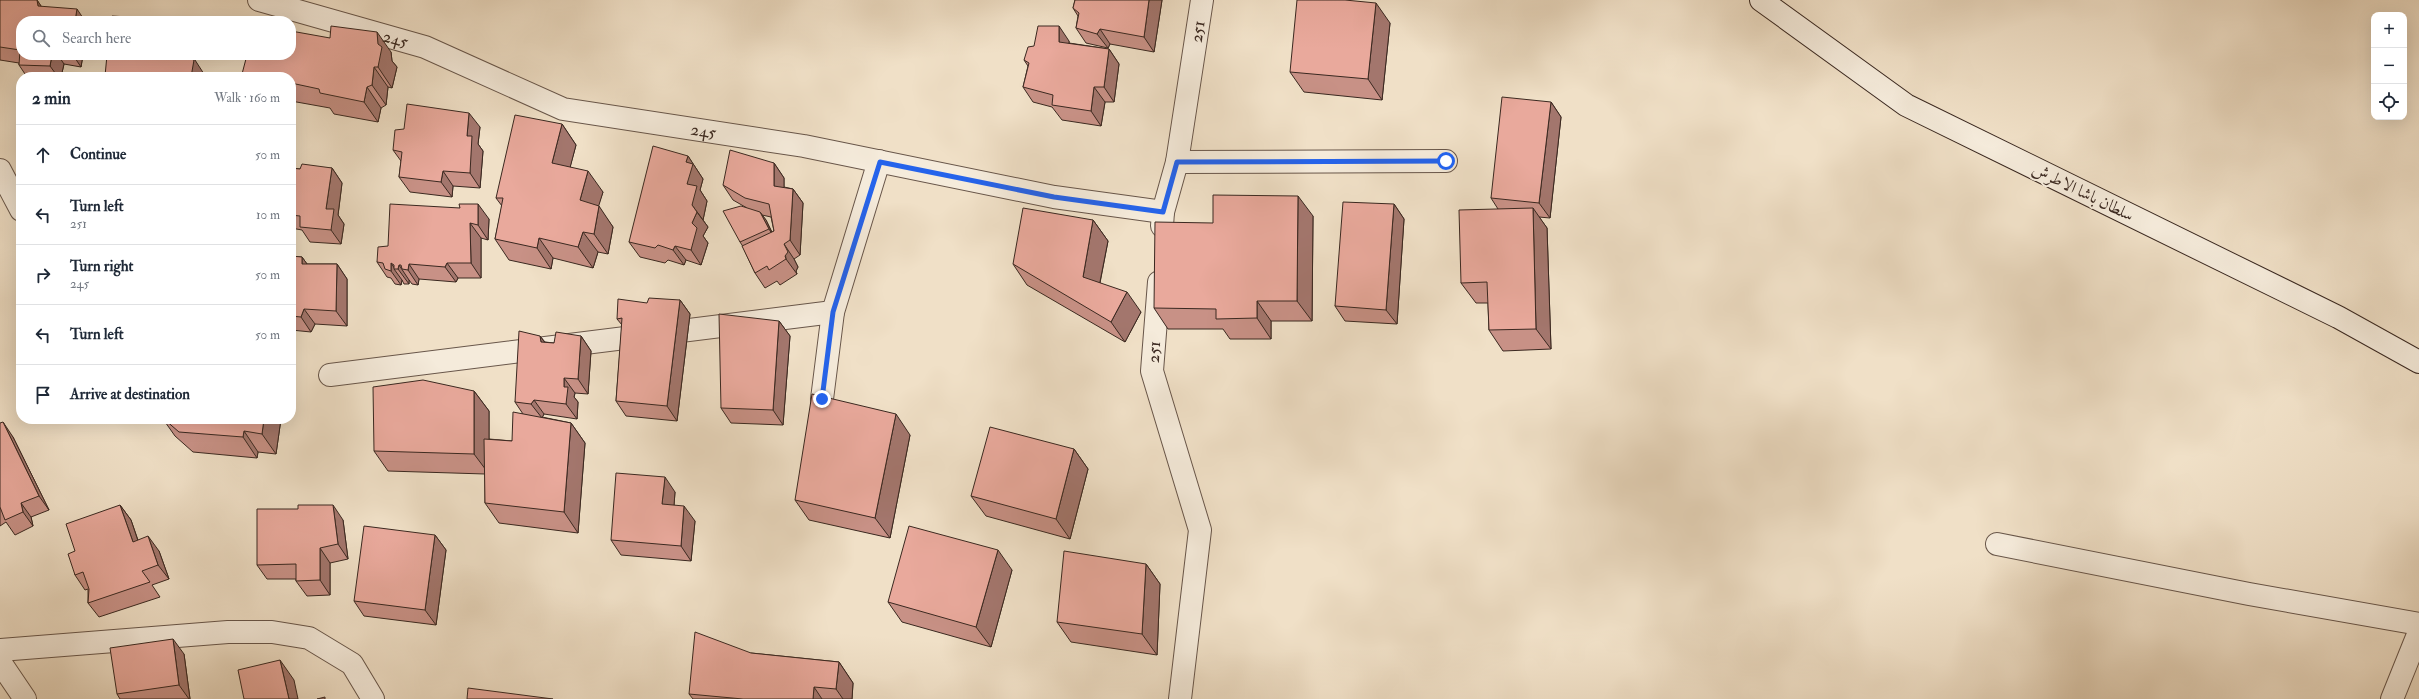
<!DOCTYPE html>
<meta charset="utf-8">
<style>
body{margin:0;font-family:"IM FELL Double Pica",Amiri,serif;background:#f6f6f7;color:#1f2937}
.controls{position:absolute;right:12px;top:12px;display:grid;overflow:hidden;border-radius:8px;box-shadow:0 4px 16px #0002}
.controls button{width:36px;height:36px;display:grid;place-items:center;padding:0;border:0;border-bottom:1px solid #e0e1e3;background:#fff;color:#1f2937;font:20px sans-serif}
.stop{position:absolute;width:12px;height:12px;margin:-9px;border:3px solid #2563eb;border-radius:50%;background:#fff}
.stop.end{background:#2563eb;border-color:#fff;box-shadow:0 1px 4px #0008}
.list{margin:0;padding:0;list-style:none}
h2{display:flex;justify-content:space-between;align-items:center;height:52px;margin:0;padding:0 16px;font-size:17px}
h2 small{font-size:13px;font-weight:400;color:#747a83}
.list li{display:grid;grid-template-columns:26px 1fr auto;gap:12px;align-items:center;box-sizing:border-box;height:60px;padding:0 16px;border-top:1px solid #e0e1e3}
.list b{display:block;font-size:15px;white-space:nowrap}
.list p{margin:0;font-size:13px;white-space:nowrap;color:#747a83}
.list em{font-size:13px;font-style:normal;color:#747a83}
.icon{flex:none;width:22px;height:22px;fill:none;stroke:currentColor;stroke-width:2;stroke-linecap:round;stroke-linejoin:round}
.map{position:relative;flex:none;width:2419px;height:699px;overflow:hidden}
.search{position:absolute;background:#fff;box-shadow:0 4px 16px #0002;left:16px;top:16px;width:280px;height:44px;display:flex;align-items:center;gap:10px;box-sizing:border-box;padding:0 14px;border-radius:16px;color:#747a83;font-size:15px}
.panel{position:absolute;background:#fff;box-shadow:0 4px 16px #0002;left:16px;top:72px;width:280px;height:352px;border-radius:16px}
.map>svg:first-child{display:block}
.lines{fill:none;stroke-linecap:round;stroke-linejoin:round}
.street-casing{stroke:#68564a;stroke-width:24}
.secondary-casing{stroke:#3a2820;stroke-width:24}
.street{stroke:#f5ebdb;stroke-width:22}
.secondary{stroke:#f5ebdb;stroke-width:22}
.wall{fill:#c89186;stroke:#3a2820;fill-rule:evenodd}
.shaded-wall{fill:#a3766d;stroke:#3a2820}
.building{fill:#e9a99c;stroke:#3a2820}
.route{stroke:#2563eb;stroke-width:5}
.labels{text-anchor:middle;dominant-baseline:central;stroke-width:4;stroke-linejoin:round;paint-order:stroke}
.street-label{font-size:17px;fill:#3a2820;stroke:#f5ebdb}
</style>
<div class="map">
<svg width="2419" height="699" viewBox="0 0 2419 699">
<rect width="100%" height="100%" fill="#f0e0c7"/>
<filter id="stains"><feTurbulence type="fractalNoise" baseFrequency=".005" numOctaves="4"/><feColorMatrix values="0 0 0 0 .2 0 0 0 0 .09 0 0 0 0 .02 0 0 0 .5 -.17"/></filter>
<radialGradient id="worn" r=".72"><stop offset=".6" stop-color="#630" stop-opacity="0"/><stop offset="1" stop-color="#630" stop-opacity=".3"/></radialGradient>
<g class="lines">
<g class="street-casing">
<g id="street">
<path id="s1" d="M259 0 425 47 563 109 804 146 1054 197 1163 212"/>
<path d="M1177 162 1446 161"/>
<path d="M0 170 21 210"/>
<path id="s2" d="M1162 226 1163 212 1177 162 1202 0"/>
<path d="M1159 282 1152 371 1200 530 1180 699"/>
<path d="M330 375 833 312"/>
<path d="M822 399 833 312 879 161"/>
<path d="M1997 544 2249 594 2419 624"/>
<path d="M0 650 228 632H272L309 638 352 664 373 699"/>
<path d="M0 662 25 699"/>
<path d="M2392 699 2419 632"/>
</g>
</g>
<g class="secondary-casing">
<path id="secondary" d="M1761 0 1906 105 2338 317 2419 362"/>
</g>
<use href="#street" class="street"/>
<use href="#secondary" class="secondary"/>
</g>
<path class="wall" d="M0 0H37L41 6 21 55H83L81 67 64 64 61 77H27L19 65V63L0 60Z
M1075 0H1162L1154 52 1110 44 1108 48 1086 43 1076 28 1078 16 1073 8Z
M1390 23 1382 100 1304 92 1290 72Z
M1069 41V43L1109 49 1119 64 1114 102H1105L1101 126 1062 120 1052 107 1033 102 1023 87 1028 66 1024 60Z
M391 52 392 61 397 67 392 88 388 87 386 105 381 108 378 122 334 114 330 108 291 101V77H244L242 74Z
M1551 102 1561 117 1550 218 1539 217 1547 228 1551 349 1503 351 1489 330 1488 303H1476L1461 283 1498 209 1491 198Z
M562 124 576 145 570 167 603 192 598 206 613 227 608 254 598 252 593 268 553 258 551 269 509 260 495 239 502 206 496 198Z
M480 127 478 144 483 151 480 188 453 186 452 197 410 192 399 177 401 161 393 150Z
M688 156 703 179 700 190 707 201 703 220 708 227 703 236 708 243 701 265 686 260 684 265 668 260 665 263 640 257 629 242Z
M774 163 784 178V187L793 189 803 203 800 255 794 259 798 267 796 271 797 274 780 285 777 281 765 288 755 273 742 245 740 242 747 208 733 200 723 185ZM762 215 771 217 774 231 772 232 766 220Z
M291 168 300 169 332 168 342 183 338 215 344 224 341 244 310 242 302 230 291 228Z
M1394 204 1404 219 1397 324 1345 321 1335 306Z
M460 208 489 219 488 240 481 238V278H458L456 282 419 279 418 285 412 284 409 280V284H404L402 280 401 285 395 284 391 278 387 277 377 262 388 246Z
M1313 216 1312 321H1271V339H1230L1223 329H1168L1154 308Z
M1093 220 1108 241 1100 283 1141 312 1125 342 1027 285 1013 264Z
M291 256 302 257 307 264H337L347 279V326L315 324 311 332 291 330Z
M680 300 690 314 677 421 626 416 616 401 622 325 617 319Z
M779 321 790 336 783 425 731 423 721 408Z
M540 336 545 342 554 343 581 336 591 351 588 394 575 393 574 397 578 402 577 419 544 414 542 417 571 423 585 443 578 533 499 523 485 503V474L388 471 374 451 474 391 489 411V439L512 441 523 414 515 402Z
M163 419H281L276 454 258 452 257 458 193 452 175 436Z
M0 423 13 437 49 510 31 517 33 526 15 535 6 522 0 526Z
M910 435 890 538 809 520 795 500Z
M1074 449 1088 469 1070 539 986 516 971 496Z
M675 492 674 505 695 521 691 561 621 555 611 540Z
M120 505 131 520 138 540 159 551 169 579 152 585 160 597 99 617 88 603V589L85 590 75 575V551Z
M343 520 348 559 330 563V595L307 596 296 581V579H267L257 565Z
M435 535 446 550 436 625 364 616 354 601Z
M1146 564 1160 584 1157 655 1071 642 1057 622Z
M1012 570 991 647 902 622 888 602Z
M751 653 839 662 853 683 852 699H693L689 694Z
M184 654 190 699H120L117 694Z"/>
<path class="shaded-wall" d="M37 0 47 15 38 6Z
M1149 0H1162L1154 52 1144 37Z
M1376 3 1390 23 1382 100 1368 79Z
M77 9 85 21H75Z
M1059 26 1069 41V56L1059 42Z
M1100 29 1110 44 1108 48 1097 34Z
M377 32 391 52 392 61 397 67 392 88 378 67Z
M1109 49 1119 64 1114 102 1104 87Z
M52 55H58L64 64 61 77H58L50 66Z
M73 55H83L81 67Z
M182 55H196L195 60 204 74V77H191L181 56Z
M374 67 388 87 386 105 372 85Z
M367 87 381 108 378 122 364 102Z
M1094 87 1105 102 1101 126 1091 111Z
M1551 102 1561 117 1550 218 1539 203Z
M469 113 480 127 478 144 483 151 480 188 470 173 467 136Z
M562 124 576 145 566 183 552 163Z
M688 156 703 179 700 190 707 201 703 220 692 205 687 184 686 162Z
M774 163 784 178V201L774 186Z
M332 168 342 183 338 215 344 224 341 244 331 230 326 209Z
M443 171 453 186 452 197 441 182Z
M588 171 603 192 594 221 580 200Z
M793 189 803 203 800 255 790 240Z
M1298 196 1313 216 1312 321 1297 301Z
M478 204 489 219 488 240 478 225Z
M1394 204 1404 219 1397 324 1386 310Z
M599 206 613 227 608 254 594 234Z
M1533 208 1547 228 1551 349 1536 329Z
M697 212 708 227 703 236 708 243 701 265 691 250 692 223Z
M760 212 766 220 774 237 769 229Z
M1093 220 1108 241 1097 297 1083 277Z
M470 223 481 238V278L471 263Z
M583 232 598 252 593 268 578 247Z
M539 238 553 258 551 269 537 248Z
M784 244 794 259 798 267 796 271 797 274 786 259Z
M675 246 686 260 684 265 673 250Z
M302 257 312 271 302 264Z
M391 263 395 269H394L402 280 401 285 391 271Z
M447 263 458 278 456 282 445 267Z
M337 264 347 279V326L336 311Z
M409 264 419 279 418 285 408 270Z
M399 265 409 280V284L398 269Z
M1127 292 1141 312 1125 342 1111 322Z
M680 300 690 314 677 421 667 406Z
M1257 301 1271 321V339L1257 318Z
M304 309 315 324 311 332 301 317Z
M779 321 790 336 783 425 773 410Z
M540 336 551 351 541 342Z
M581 336 591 351 588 394 578 379Z
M564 378 575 393 574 397 578 402 577 419 566 404 564 387Z
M474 391 489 411V474L474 454Z
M534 400 544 414 542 418 531 404Z
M896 414 910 435 890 538 875 518Z
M264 419H281L276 454 262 434Z
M3 422 13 437 49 510 39 496Z
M571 423 585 443 578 533 564 512Z
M244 431 258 452 257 458 243 437Z
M1074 449 1088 469 1070 539 1056 519Z
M665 477 675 492 673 519 662 504Z
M21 503 31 517 33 526 23 512Z
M120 505 131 520 143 556 133 542Z
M333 505 343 520 348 559 338 544Z
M684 506 695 521 691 561 681 546Z
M435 535 446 550 436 625 425 610Z
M148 536 159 551 169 579 158 565Z
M320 548 330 563V595L320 580Z
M998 550 1012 570 991 647 976 627Z
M1146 564 1160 584 1157 655 1142 634Z
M173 639 184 654 190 699H189L179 685Z
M280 660 294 680 298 699H289Z
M839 662 853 683 852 699H843L836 689Z
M814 687 822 699H813Z"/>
<path class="building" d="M0 0H37L38 6 77 9 75 21H21V55H52L50 66 19 65 20 50 0 47Z
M1075 0H1149L1144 37 1100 29 1097 34 1076 28 1079 13 1073 8Z
M1297 0H1345L1376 3 1368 79 1290 72Z
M112 16 191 21H112Z
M331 26 377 32 378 44 382 47 378 67H374L372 85 367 87 364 102 320 93 319 89 291 83V77H258L242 74 247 55H291V31L330 38Z
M1038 26H1059V42L1109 49 1104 87H1094L1091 111 1052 105 1053 95 1023 87 1029 63 1024 60 1028 47 1034 46Z
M107 55H182L181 56 194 60 191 77H116L105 76Z
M1502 97 1551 102 1539 203 1491 198Z
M407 104 469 113 467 136H472L470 173 443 171 441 182 399 177 402 152 393 150 395 130 404 129Z
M515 115 562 124 552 163 588 171 580 200 599 206 594 234 583 232 578 247 539 238 537 248 495 239 503 198H496Z
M653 146 688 156 686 162 693 164 687 184 697 186 692 205 697 212 692 223 697 228 691 250 675 246 673 250 658 245 655 248 629 242Z
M730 150 774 163V186L793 189 790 240 784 244 788 252 785 256 786 259 769 270 767 266 755 273 742 246 774 231 769 204 745 198 723 185Z
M21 158V177L19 176Z
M302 164 332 168 326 209H334L331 230 300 227V216L291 215V168L300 169Z
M1213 195 1298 196 1297 301H1257V318L1216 319V309L1154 308 1155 222 1213 223Z
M1343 202 1394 204 1386 310 1335 306Z
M390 204 460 208 459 204H478V225L470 223 471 263H447L445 267 409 264 408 270 402 269 401 265H399L398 269H394V265L391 263V271L385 269 383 263 377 262 378 247 388 246Z
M741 206 760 212 769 229 740 242 723 211Z
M1023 208 1093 220 1083 277 1127 292 1111 322 1013 264Z
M1533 208 1536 329 1489 330 1487 282 1461 283 1459 210Z
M291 256 302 257V264H337L336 311 304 309 301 317 291 316Z
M649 298 680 300 667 406 616 401 622 318 617 319 618 299 647 303Z
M719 314 779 321 773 410 721 408Z
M519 331 540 336 541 342 554 343 556 332 581 336 578 379 564 378V387H568L566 404 534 400 531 404 515 402Z
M423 380 474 391V454L374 451 373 387Z
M812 394 896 414 875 518 795 500Z
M513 412 571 423 564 512 485 503 484 439 512 441Z
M164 419H264L262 434 244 431 243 437 179 432Z
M3 422 39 496 21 503 23 512 5 520 0 507V423Z
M990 427 1074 449 1056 519 971 496Z
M616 473 665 477 662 504 684 506 681 546 611 540Z
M120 505 133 542 148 536 158 565 142 571 150 582 88 603 89 589 83 572 75 575 68 554 75 551 66 524Z
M298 505H333L338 544 320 548V580L296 581V564L257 565V509H298Z
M364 526 435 535 425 610 354 601Z
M909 526 998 550 976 627 888 602Z
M1064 551 1146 564 1142 634 1057 622Z
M695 632 751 653 839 662 836 689 814 687 813 699H743L689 694Z
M173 639 179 685 117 694 110 648Z
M280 660 289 699H244L238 670Z
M468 688 553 699H467Z
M325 697V699H317Z"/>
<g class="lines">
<path class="route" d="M822 399 833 312 880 162 1054 197 1163 212 1177 162 1446 161"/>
</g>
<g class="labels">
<g class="street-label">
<text stroke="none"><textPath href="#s2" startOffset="198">251</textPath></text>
<text stroke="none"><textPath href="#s1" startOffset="142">245</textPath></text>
<text stroke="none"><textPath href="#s1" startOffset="466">245</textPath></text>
<text transform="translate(2083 192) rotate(26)">سلطان باشا الاطرش</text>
<text transform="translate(1154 352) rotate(-86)">251</text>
</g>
</g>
<rect width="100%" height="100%" filter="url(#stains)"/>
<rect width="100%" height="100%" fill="url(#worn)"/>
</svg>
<div class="controls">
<button>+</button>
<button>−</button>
<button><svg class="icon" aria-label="locate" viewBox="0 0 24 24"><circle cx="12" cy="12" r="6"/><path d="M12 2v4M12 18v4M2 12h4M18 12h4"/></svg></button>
</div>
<div class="stop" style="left:1446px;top:161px"></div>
<div class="stop end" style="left:822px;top:399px"></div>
<div class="search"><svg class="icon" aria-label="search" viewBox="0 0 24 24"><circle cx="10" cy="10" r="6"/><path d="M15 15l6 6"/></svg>Search here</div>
<section class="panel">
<h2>2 min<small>Walk · 160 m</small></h2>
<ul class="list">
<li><svg class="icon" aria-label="ahead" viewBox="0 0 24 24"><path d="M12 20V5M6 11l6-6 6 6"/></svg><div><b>Continue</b></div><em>50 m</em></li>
<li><svg class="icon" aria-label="left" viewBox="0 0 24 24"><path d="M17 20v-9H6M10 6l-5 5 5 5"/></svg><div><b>Turn left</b><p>251</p></div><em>10 m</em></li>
<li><svg class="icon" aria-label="right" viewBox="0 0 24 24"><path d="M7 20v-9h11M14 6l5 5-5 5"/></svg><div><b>Turn right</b><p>245</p></div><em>50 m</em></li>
<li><svg class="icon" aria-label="left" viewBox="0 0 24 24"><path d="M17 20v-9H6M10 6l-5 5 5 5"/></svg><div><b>Turn left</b></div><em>50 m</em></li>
<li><svg class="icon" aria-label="arrive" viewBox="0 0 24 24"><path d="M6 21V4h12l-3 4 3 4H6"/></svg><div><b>Arrive at destination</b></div></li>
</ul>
</section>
</div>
